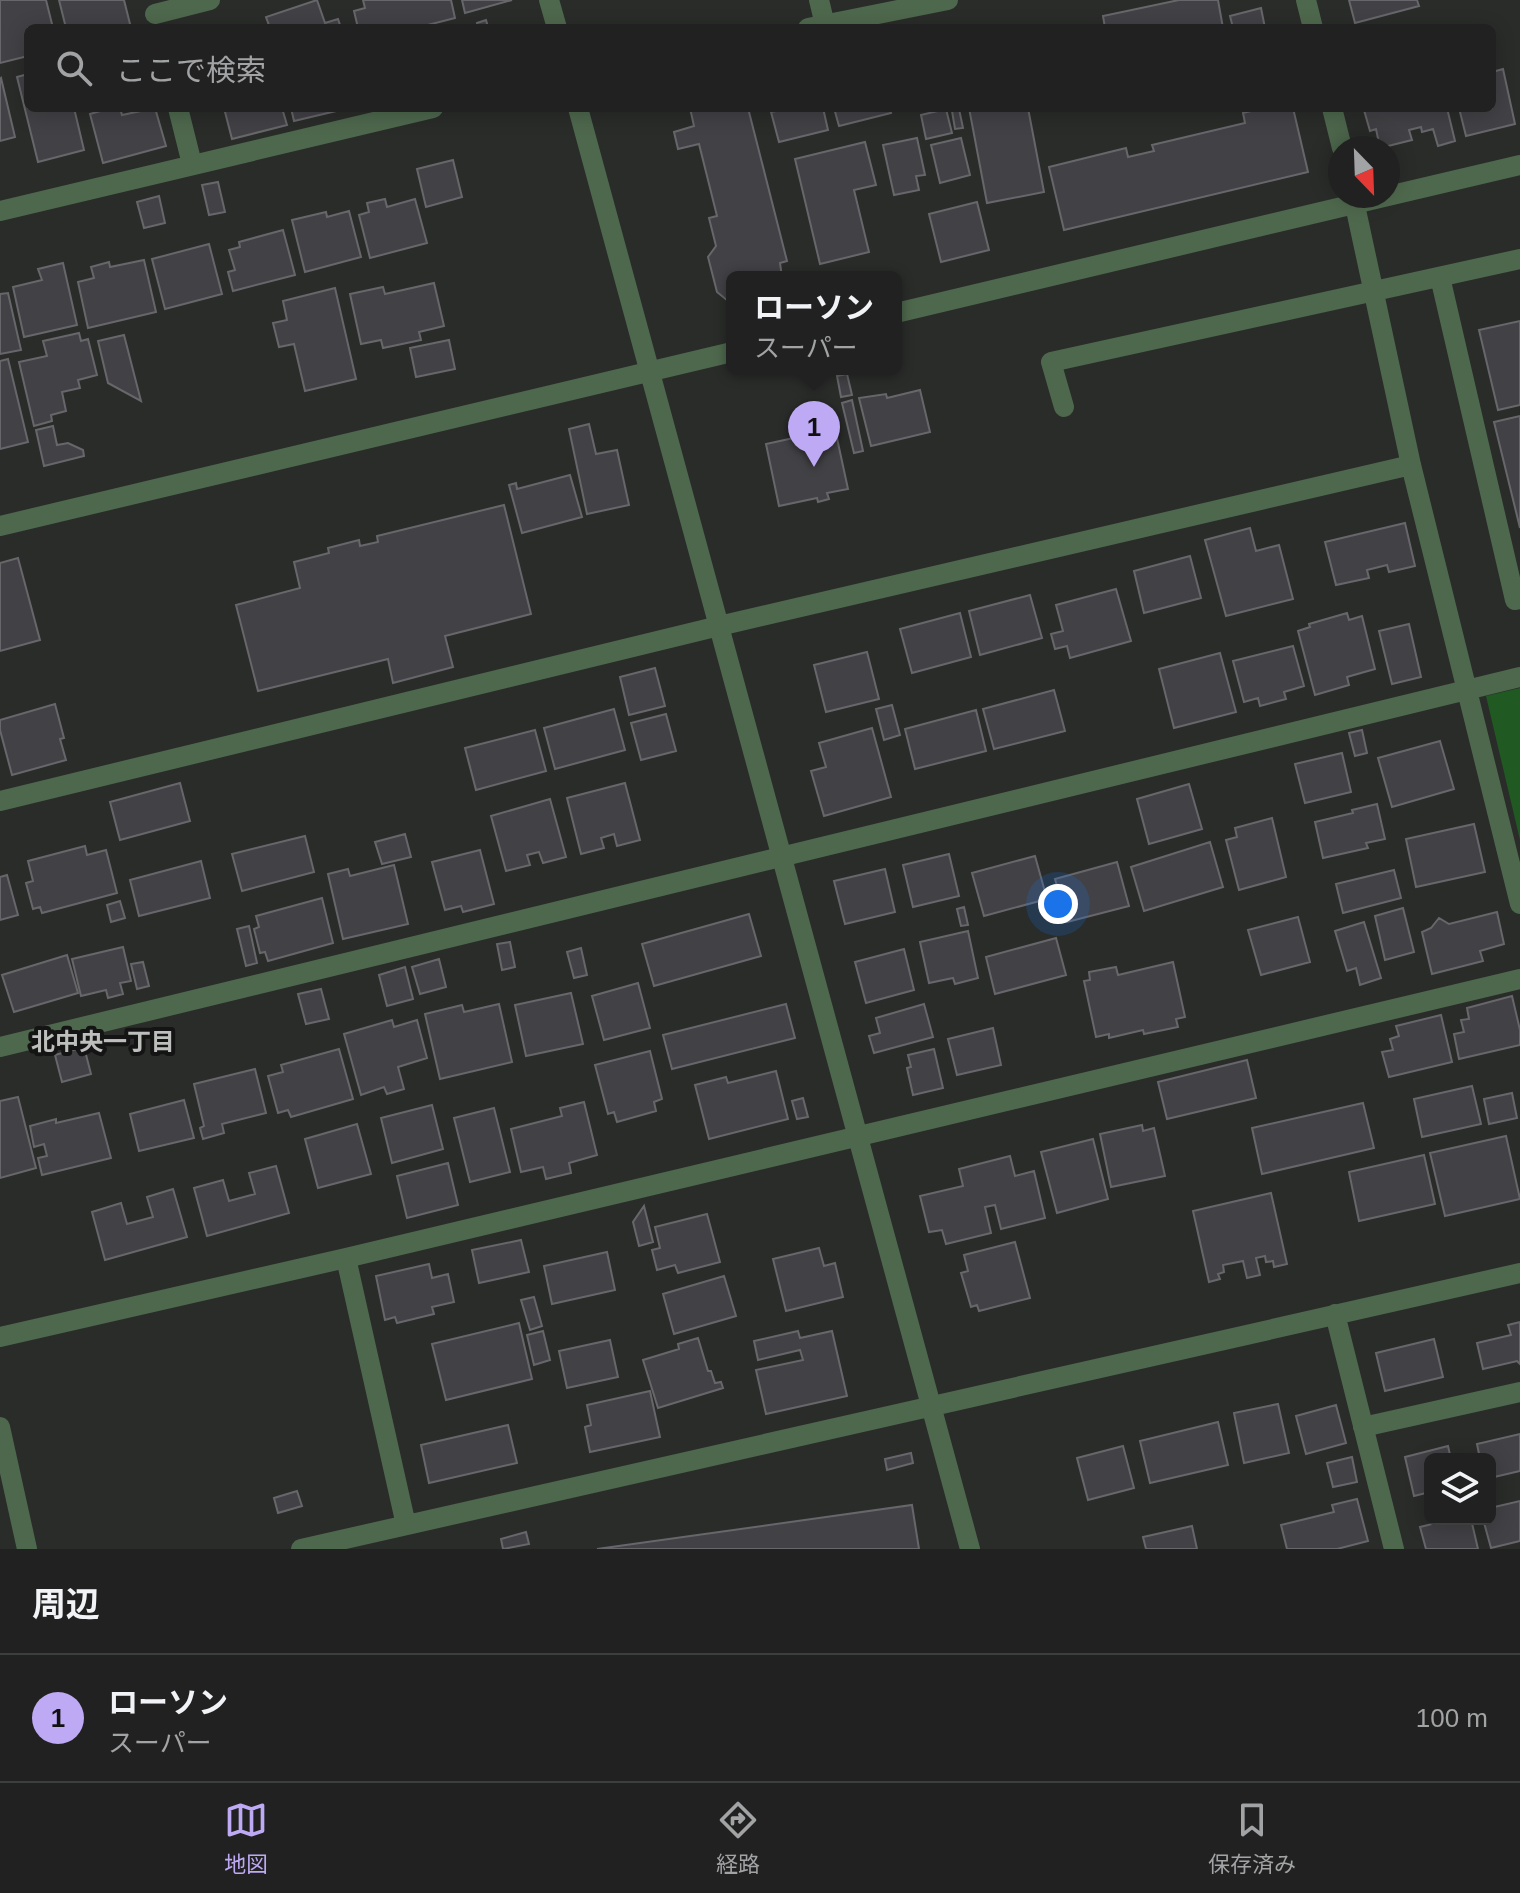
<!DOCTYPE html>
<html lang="ja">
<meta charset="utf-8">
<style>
body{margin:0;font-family:Helvetica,"Noto Sans JP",sans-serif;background:#2d2e2d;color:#f1f3f6}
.controls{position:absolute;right:24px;bottom:24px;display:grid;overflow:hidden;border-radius:12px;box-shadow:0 4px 20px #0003}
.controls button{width:72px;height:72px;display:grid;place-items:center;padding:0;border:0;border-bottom:2px solid #3d3e3e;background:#202120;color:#f1f3f6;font:40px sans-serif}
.compass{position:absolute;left:1328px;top:136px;width:72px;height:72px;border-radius:50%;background:#202120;box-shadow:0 4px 20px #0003;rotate:157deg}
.you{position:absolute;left:1058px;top:904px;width:28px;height:28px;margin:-20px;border:6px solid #fff;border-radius:50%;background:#1a73e8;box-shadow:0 0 0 12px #1a73e833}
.badge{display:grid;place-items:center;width:52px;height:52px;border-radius:50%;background:#bea9f4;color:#111;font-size:26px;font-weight:700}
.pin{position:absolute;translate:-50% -66px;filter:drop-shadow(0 2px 4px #0008)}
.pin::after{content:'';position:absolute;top:42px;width:28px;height:24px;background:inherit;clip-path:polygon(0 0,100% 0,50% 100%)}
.popup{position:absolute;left:726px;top:271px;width:176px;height:104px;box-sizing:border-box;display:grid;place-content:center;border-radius:12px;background:#202120;filter:drop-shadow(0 2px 6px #0005);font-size:26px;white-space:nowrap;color:#a2a3a5}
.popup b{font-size:30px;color:#f1f3f6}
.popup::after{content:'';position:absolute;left:50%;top:100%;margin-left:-16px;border:16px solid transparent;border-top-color:#202120}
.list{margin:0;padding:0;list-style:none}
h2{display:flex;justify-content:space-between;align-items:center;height:104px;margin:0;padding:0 32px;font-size:34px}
h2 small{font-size:26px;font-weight:400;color:#a2a3a5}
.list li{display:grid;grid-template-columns:52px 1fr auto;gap:24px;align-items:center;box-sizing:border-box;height:128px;padding:0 32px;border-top:2px solid #3d3e3e}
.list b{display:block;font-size:30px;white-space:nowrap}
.list p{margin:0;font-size:26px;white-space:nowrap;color:#a2a3a5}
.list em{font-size:26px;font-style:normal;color:#a2a3a5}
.icon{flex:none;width:44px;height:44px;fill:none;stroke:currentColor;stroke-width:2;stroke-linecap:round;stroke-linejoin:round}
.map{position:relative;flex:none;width:1520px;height:1549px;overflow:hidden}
.search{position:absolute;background:#202120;box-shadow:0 4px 20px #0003;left:24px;right:24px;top:24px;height:88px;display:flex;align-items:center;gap:20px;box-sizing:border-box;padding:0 28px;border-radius:12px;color:#a2a3a5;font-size:30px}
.sheet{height:232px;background:#202120}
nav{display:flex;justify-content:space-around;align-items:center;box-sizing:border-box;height:112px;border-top:2px solid #3d3e3e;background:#202120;font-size:22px;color:#a2a3a5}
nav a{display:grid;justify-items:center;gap:4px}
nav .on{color:#bea9f4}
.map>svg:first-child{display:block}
.green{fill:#215923}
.building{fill:#424145;stroke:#67666a;stroke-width:2}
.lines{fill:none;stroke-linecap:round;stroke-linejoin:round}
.minor{stroke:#4e684d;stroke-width:20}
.labels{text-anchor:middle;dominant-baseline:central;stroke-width:8;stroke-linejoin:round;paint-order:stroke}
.neighbourhood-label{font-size:24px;font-weight:bold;fill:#bcbfbc;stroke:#131413}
</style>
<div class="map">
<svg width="1520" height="1549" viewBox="0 0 1520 1549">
<rect width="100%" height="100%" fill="#2a2c2a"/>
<path class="green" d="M1520 688V840L1486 696Z"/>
<path class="building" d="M0 0H46L53 28H28V56L0 63Z
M59 0H124L131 28H66Z
M317 0 325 23 338 19 341 28H270L266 17Z
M363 0H451L455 18 416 28H358L354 11 365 8Z
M462 0H512L465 13Z
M1179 0H1218L1223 28H1105L1103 16Z
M1349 0H1417L1419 6 1355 23Z
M1261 8 1265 28H1233L1230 16Z
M486 20 488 27 478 28 477 23Z
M1503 69 1515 124 1466 136 1459 108H1492V72Z
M28 74V108H74L84 150 38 162 17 77Z
M1 78 15 137 0 141V79Z
M111 108H120L122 115 155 108 166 146 103 163 90 114Z
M224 108H282L287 125 232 139Z
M291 108H349L294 121Z
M690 108H748L787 261 780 263 782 277H732V300L728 301 717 292 708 257 716 246 709 218 717 216 699 144 678 149 674 132 694 126Z
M780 108H823L828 130 779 142 771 112 781 110Z
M834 108H890L891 113 839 126Z
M969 108H1028L1044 192 987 203Z
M1250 108H1293L1308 172 1064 230 1049 167 1126 148 1128 157 1154 151 1152 145 1245 123 1243 113 1251 111Z
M1374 108H1447L1455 141 1438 146 1433 129 1422 132 1421 127 1409 130 1412 140 1380 148 1376 129 1370 131 1364 110Z
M946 109 952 133 926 139 921 115Z
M959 109 963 128 955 129 952 111Z
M917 138 925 175 916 176 919 190 894 195 883 145Z
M961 138 970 175 940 183 931 145Z
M865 142 876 185 854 190 869 252 820 264 795 159Z
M453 160 462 197 426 207 417 169Z
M218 182 225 212 209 215 202 185Z
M159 196 165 223 144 228 137 202Z
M385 199 387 207 415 199 427 243 370 258 359 215 369 212 367 203Z
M977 202 989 250 941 262 929 214Z
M349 211 361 257 305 272 292 220 326 212 327 217Z
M283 230 295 275 233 291 228 272 235 270 229 250 240 247 239 242Z
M209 244 222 294 165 309 152 259Z
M144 260 156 312 88 328 78 282 94 278 91 267 109 262 110 267Z
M63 263 77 325 24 337 13 287 42 280 38 269Z
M434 283 444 326 419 332 421 340 383 348 381 340 361 344 350 294 383 287 385 294Z
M335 288 356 379 305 391 294 344 279 347 273 323 287 320 283 301Z
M8 293 21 350 0 354V294Z
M1520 321V405L1498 410 1479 330Z
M79 333 81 341 88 339 97 375 78 380 80 388 62 392 66 411 51 415 52 421 34 426 19 362 47 356 43 341Z
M124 335 141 401 108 383 98 341Z
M449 340 455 369 416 377 410 348Z
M8 359 28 442 0 449V361Z
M847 374 852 395 841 397 837 376Z
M920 390 930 432 871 446 859 398 886 394 887 398Z
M852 400 863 451 854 453 842 403Z
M1520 416V528L1494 422Z
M589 424 596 454 617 450 629 505 587 514 569 429Z
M53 426 57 445 68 443 83 450 84 456 44 466 36 430Z
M835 429 848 489 827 493 829 499 818 502 817 498 779 506 766 444Z
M570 475 582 517 522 533 509 485 516 483 517 489Z
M504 505 531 614 445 636 453 667 393 683 388 659 258 691 236 605 300 588 294 562 329 553 328 548 359 540 360 546 378 542 377 536Z
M1405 523 1415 566 1389 572 1387 565 1367 570 1369 578 1336 585 1325 542Z
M1250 528 1256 551 1279 545 1293 599 1226 616 1205 540Z
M1190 556 1201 598 1144 613 1134 571Z
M18 558 40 640 0 651V563Z
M1116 589 1131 641 1070 658 1067 646 1055 649 1051 634 1063 631 1056 605Z
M1030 595 1042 638 980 655 969 611Z
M960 613 971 657 912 673 900 629Z
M1347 613 1349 620 1362 616 1375 669 1347 677 1349 685 1315 695 1298 631 1310 627 1309 624Z
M1409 624 1421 677 1392 684 1379 631Z
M1293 646 1304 686 1284 692 1286 699 1260 706 1258 698 1244 702 1233 661Z
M867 652 879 699 826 712 814 665Z
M1220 653 1236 712 1174 728 1159 669Z
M655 668 665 706 629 715 620 677Z
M1054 690 1065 731 994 749 983 709Z
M55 704 64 738 60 739 66 760 12 775 0 730V720Z
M892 705 900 735 884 740 876 709Z
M614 709 625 750 555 769 544 728Z
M976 710 986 751 915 769 905 729Z
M666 714 676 751 641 760 631 723Z
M872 728 891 797 824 816 811 771 826 767 819 743Z
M535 730 546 771 476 790 465 748Z
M1362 730 1367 753 1355 756 1349 733Z
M1440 741 1454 789 1392 807 1378 758Z
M1342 753 1351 792 1305 803 1295 764Z
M180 783 190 821 120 840 110 802Z
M625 783 640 840 617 846 614 834 601 838 604 848 581 854 567 798Z
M1189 784 1202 829 1149 844 1137 799Z
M550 799 566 857 543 863 539 852 527 855 530 865 506 871 491 816Z
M1377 804 1385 839 1366 843 1368 848 1323 858 1315 822 1353 813 1352 810Z
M1272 818 1286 877 1239 890 1226 840 1237 837 1235 828Z
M1474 824 1485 872 1416 887 1406 839Z
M405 834 411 857 382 864 375 842Z
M305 836 314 872 242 891 232 854Z
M1210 842 1223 887 1144 911 1131 867Z
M85 846 87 855 106 850 117 893 42 913 40 907 33 909 26 883 33 881 28 861Z
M480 850 494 904 463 912 461 906 445 910 432 862Z
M949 854 959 896 913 907 903 865Z
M1035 856 1047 899 984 916 972 873Z
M201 861 210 898 139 916 130 880Z
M1117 862 1129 906 1067 922 1055 879Z
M394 865 408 924 343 939 328 874 348 869 350 876Z
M885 869 895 912 845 924 834 881Z
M1394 870 1401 898 1343 913 1336 884Z
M7 875 18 915 0 920V877Z
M322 898 333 943 268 961 265 952 260 953 254 929 259 927 256 916Z
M120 901 125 918 111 922 107 905Z
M964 907 968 925 961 926 957 909Z
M1403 908 1414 952 1385 960 1375 916Z
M1497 912 1504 944 1480 951 1483 961 1432 974 1422 932 1431 928 1439 918 1449 924Z
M749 914 761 956 654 986 642 944Z
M1298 917 1310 962 1261 975 1248 930Z
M1364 922 1381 978 1360 985 1356 968 1347 971 1335 931Z
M249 926 257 963 246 966 237 929Z
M968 931 978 978 955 984 953 978 929 983 920 942Z
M1056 938 1066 975 995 994 986 957Z
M510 942 515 967 502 970 497 944Z
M123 947 131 981 120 983 123 994 108 998 106 990 81 996 72 959Z
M581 948 587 975 574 978 567 952Z
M904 949 914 990 866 1003 855 962Z
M67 955 78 993 14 1012 2 975Z
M439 959 446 987 420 994 412 967Z
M143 962 149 986 137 989 131 964Z
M1173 962 1185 1017 1176 1019 1178 1027 1144 1034 1143 1030 1109 1038V1034L1096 1037 1084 981 1090 980 1089 972 1116 967 1118 975Z
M405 967 413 999 387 1006 379 975Z
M638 983 650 1028 604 1040 592 996Z
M321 989 329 1019 306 1024 298 994Z
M571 993 583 1044 526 1056 515 1005Z
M1512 996 1520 1030V1045L1459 1059 1454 1034 1464 1032 1461 1020 1469 1019 1467 1008Z
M499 1004 512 1062 440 1079 425 1014 462 1005 464 1012Z
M786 1004 795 1038 672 1069 663 1035Z
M924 1004 933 1037 874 1053 869 1036 880 1033 876 1018Z
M1441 1015 1452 1062 1389 1077 1382 1052 1393 1050 1390 1039 1399 1036 1396 1026Z
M392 1020 394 1027 417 1020 427 1058 398 1067 404 1089 387 1094 384 1087 361 1095 344 1034Z
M993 1028 1001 1065 957 1075 948 1039Z
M84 1047 91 1074 62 1082 55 1055Z
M339 1049 353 1099 291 1117 288 1110 278 1113 268 1076 283 1072 281 1065Z
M934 1049 943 1088 913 1095 907 1068 911 1067 908 1055Z
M650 1051 662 1099 654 1102 656 1111 617 1122 614 1112 608 1114 595 1065Z
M1247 1060 1256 1098 1167 1119 1158 1082Z
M255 1069 266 1113 222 1124 224 1133 203 1139 200 1128 204 1126 194 1084Z
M776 1071 788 1119 709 1139 695 1085 726 1077 728 1083Z
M1472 1086 1481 1124 1422 1137 1414 1099Z
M1512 1093 1517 1118 1489 1124 1484 1099Z
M18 1097 36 1168 0 1178V1101Z
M803 1098 808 1117 797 1119 792 1101Z
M184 1100 194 1138 139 1151 130 1114Z
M584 1102 597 1155 569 1163 571 1173 546 1179 543 1167 521 1172 511 1129 562 1116 560 1108Z
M1363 1103 1374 1148 1262 1174 1252 1128Z
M432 1105 443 1149 392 1163 381 1118Z
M494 1108 510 1172 470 1182 454 1118Z
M99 1113 111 1158 42 1175 38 1158 47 1156 44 1144 34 1147 30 1126 56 1119V1123Z
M357 1124 371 1174 318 1188 305 1139Z
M1142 1125 1143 1131 1154 1128 1165 1176 1111 1187 1100 1134Z
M1506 1136 1520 1199 1445 1216 1430 1153Z
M1093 1139 1108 1199 1057 1213 1041 1152Z
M1424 1155 1435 1204 1359 1221 1349 1172Z
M1010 1156 1015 1176 1034 1171 1045 1218 1001 1229 995 1205 985 1207 991 1233 946 1244 942 1230 929 1232 920 1196 963 1186 959 1169Z
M448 1163 458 1205 407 1218 397 1176Z
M276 1166 289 1213 207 1236 194 1188 223 1180 229 1201 255 1194 249 1173Z
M173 1189 187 1237 105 1260 92 1212 121 1203 127 1224 153 1217 147 1197Z
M1271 1193 1287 1264 1274 1267 1273 1261 1266 1262 1265 1256 1256 1258 1260 1275 1247 1278 1243 1261 1223 1265 1224 1272 1218 1274 1220 1279 1209 1282 1193 1211Z
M644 1206 653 1242 639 1246 633 1222Z
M707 1214 720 1262 678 1273 675 1265 657 1270 652 1250 660 1248 655 1227Z
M521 1240 529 1272 479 1283 472 1250Z
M1015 1242 1030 1298 979 1311 977 1305 971 1307 961 1273 968 1271 964 1255Z
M819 1248 824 1266 835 1263 843 1297 786 1311 773 1259Z
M607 1252 615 1290 552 1304 544 1266Z
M429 1264 432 1278 448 1274 454 1302 432 1307 434 1314 397 1323 395 1317 385 1320 376 1276Z
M724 1276 736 1316 674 1334 663 1294Z
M534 1297 542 1326 530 1330 521 1300Z
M1520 1322V1364L1517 1361 1483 1369 1477 1343 1511 1335 1508 1325Z
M519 1323 532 1379 446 1400 432 1344Z
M543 1331 550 1360 534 1365 527 1335Z
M798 1331 800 1338 832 1331 847 1396 766 1414 756 1370 803 1360 800 1350 758 1360 754 1341Z
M698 1338 708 1371H711L715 1383 721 1382 723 1388 658 1408 643 1360 679 1349 678 1344Z
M1434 1339 1443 1377 1385 1391 1376 1353Z
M610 1340 618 1377 567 1388 559 1351Z
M650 1391 660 1437 590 1452 585 1427 591 1425 587 1405Z
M1278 1404 1289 1453 1244 1463 1234 1413Z
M1336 1405 1346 1443 1306 1454 1296 1416Z
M1218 1422 1228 1465 1150 1483 1140 1441Z
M508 1425 517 1463 429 1483 421 1445Z
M1520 1434V1471L1490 1478V1459H1480L1477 1444Z
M1123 1446 1134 1488 1088 1500 1077 1458Z
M1448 1446 1451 1459H1430V1492L1414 1496 1405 1457Z
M911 1453 913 1463 887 1470 885 1459Z
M1352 1457 1357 1482 1333 1487 1327 1463Z
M297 1491 302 1506 278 1513 274 1498Z
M1357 1499 1368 1541 1337 1549H1287L1281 1525 1334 1512 1332 1505Z
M1520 1501V1541L1491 1548 1483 1519H1490V1508Z
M912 1505 919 1549H597Z
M1452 1519H1471L1478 1549H1426L1420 1527Z
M1192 1526 1197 1549H1146L1143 1537Z
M526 1532 529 1544 503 1549 501 1539Z"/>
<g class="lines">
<path class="minor" d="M549 0 557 28
M819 0 825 25
M1306 0 1313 28
M155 14 210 0
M808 28 948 0
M178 108 192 164
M578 108 970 1549
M1332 108 1342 148
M1353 196 1411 465 1520 904
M1388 196 1520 165
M0 211 433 108
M1440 277 1515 600 1520 599
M896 313 1388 196
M1064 407 1051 362 1520 259
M0 526 732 352
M0 801 719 626 1411 465
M0 1047 1520 677
M346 1258 406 1525
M1335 1314 1394 1549
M0 1337 346 1258 1520 979
M0 1427 27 1549
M1363 1427 1520 1392
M301 1549 1520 1273"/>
</g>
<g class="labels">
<g class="neighbourhood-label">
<text x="103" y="1041">北中央一丁目</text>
</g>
</g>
</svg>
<div class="controls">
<button><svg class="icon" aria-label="layers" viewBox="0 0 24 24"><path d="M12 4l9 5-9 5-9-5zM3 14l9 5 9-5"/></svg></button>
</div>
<svg class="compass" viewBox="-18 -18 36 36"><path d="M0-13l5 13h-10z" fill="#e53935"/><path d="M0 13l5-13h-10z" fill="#a2a3a5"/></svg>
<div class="you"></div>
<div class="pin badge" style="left:814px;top:467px">1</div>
<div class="popup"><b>ローソン</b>スーパー</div>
<div class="search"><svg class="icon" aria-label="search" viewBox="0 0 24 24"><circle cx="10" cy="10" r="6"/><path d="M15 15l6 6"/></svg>ここで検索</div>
</div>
<section class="sheet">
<h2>周辺<small></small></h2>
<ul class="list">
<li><span class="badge">1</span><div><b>ローソン</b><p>スーパー</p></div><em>100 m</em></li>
</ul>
</section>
<nav>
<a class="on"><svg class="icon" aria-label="map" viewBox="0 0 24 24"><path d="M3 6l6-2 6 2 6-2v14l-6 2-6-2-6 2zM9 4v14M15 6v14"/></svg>地図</a>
<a><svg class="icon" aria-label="directions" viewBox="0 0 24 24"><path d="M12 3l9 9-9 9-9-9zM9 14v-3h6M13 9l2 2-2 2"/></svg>経路</a>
<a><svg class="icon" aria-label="saved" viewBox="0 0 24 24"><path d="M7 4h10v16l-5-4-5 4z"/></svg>保存済み</a>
</nav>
